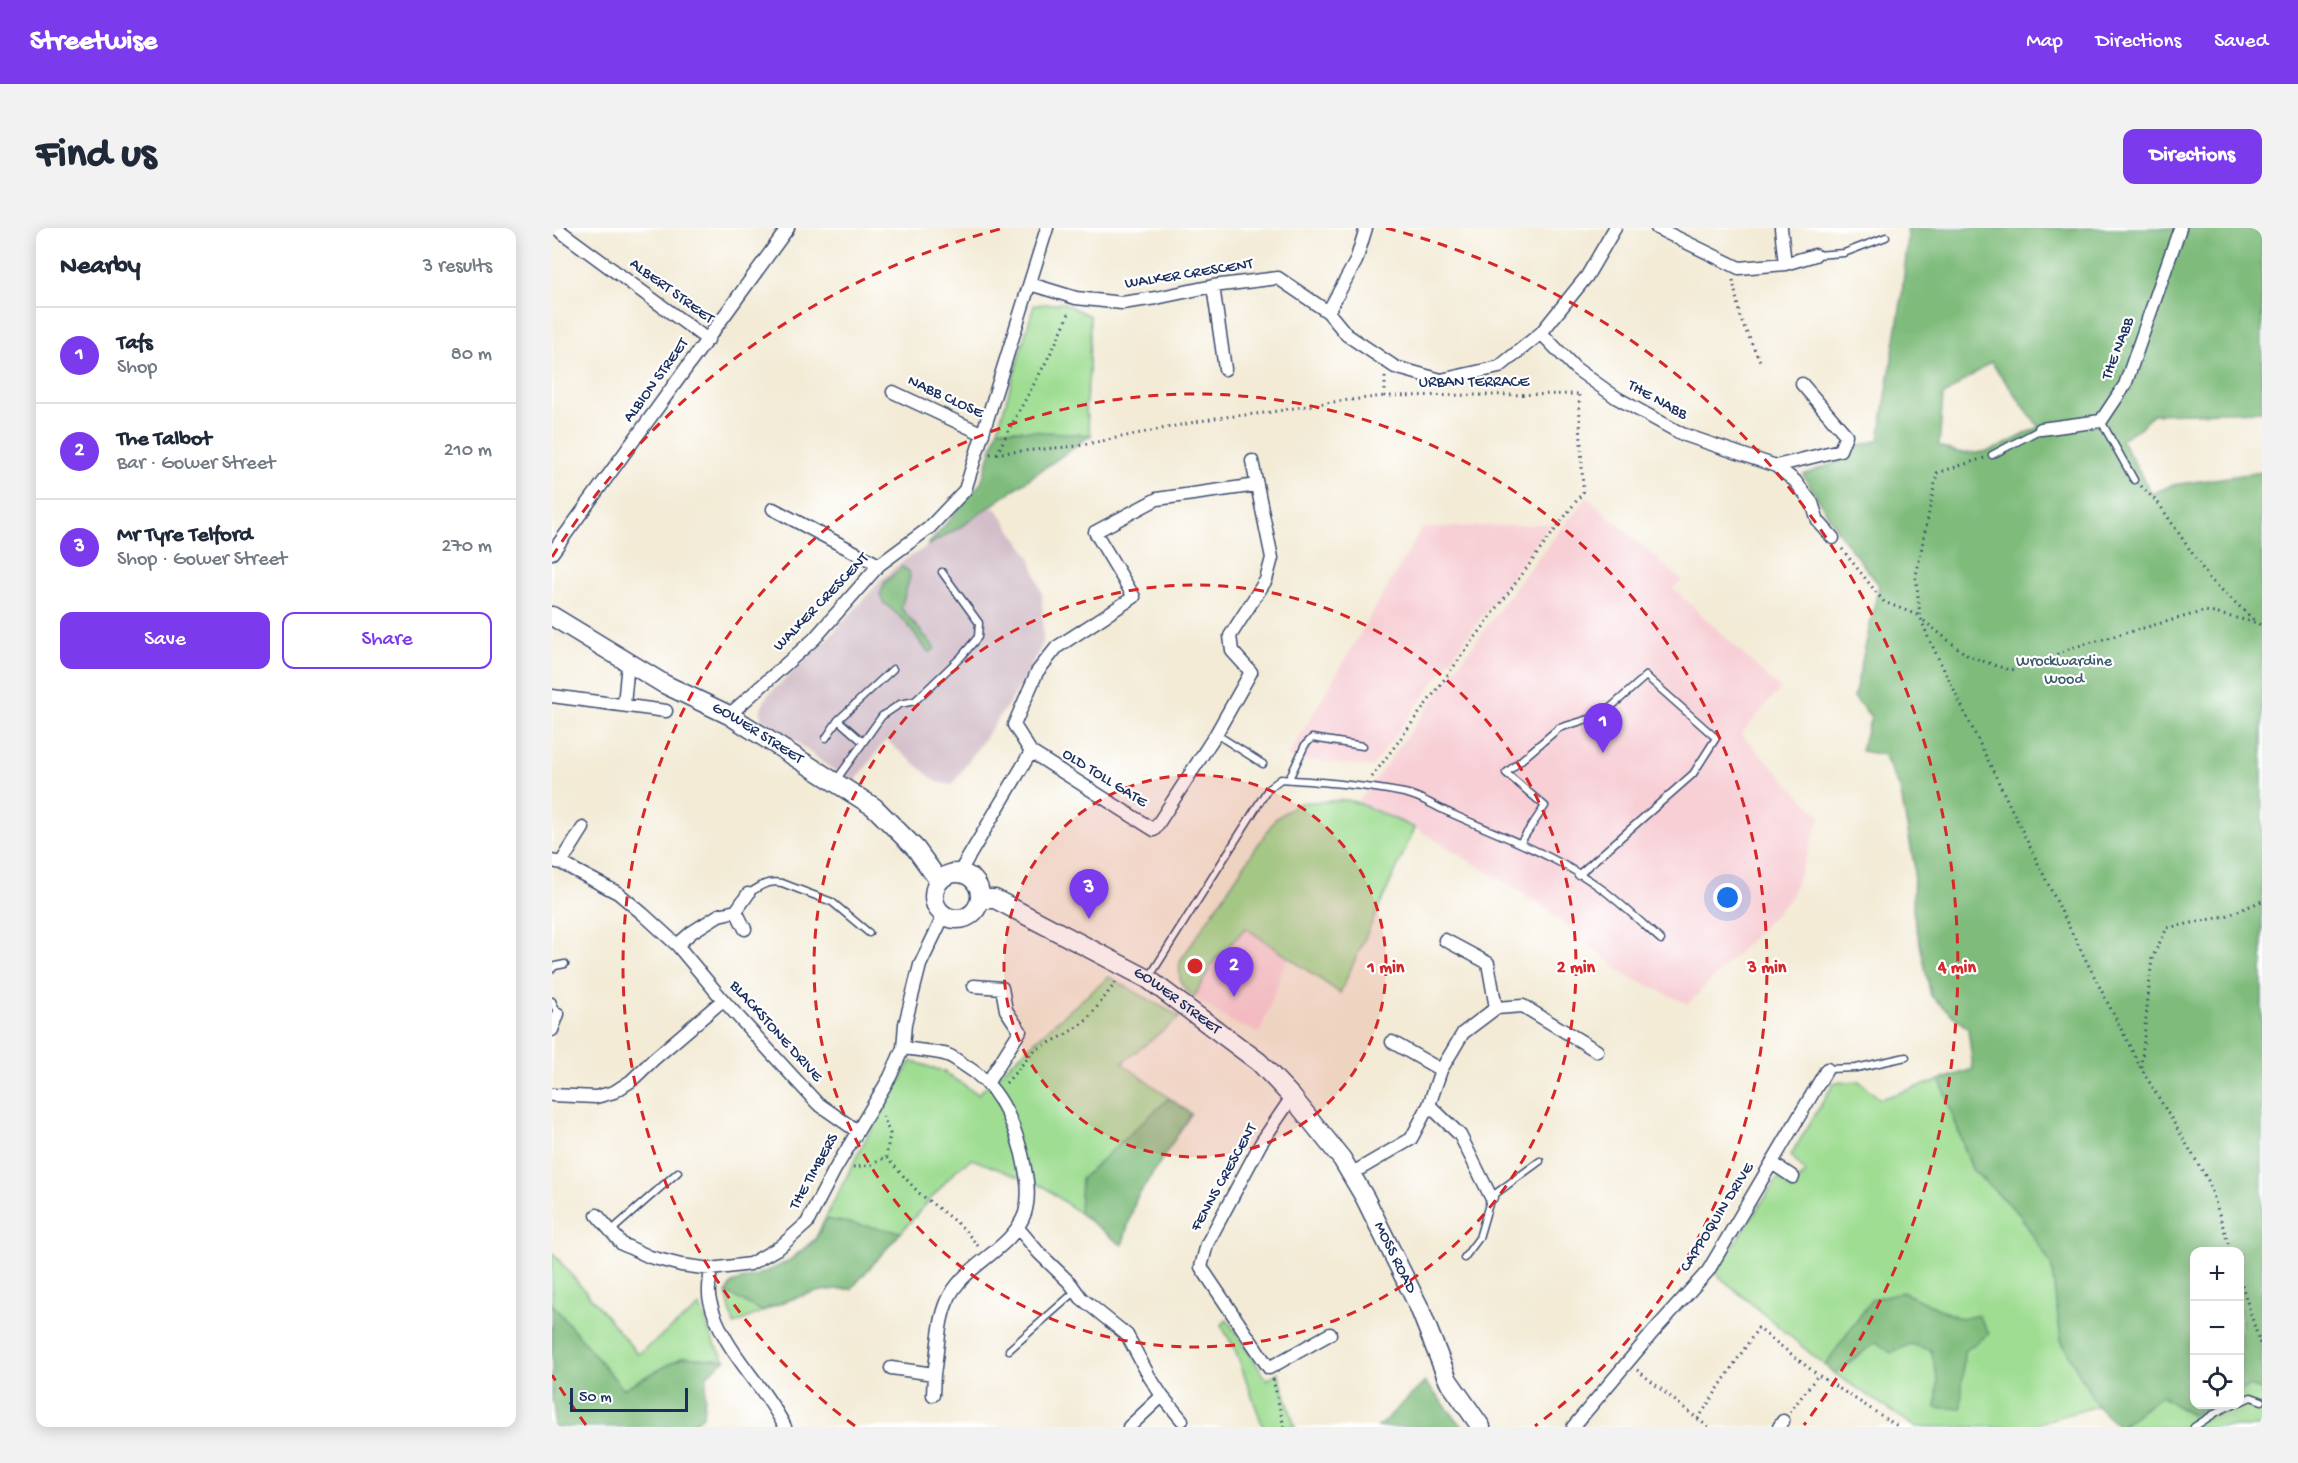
<!DOCTYPE html>
<meta charset="utf-8">
<style>
body{margin:0;font-family:"Gochi Hand",sans-serif;background:#f2f2f3;color:#1f2937}
.controls{position:absolute;right:18px;bottom:18px;display:grid;overflow:hidden;border-radius:12px;box-shadow:0 3px 15px #0003}
.controls button{width:54px;height:54px;display:grid;place-items:center;padding:0;border:0;border-bottom:2px solid #e0e1e3;background:#fff;color:#1f2937;font:30px sans-serif}
.scale{position:absolute;left:18px;bottom:15px;width:118px;box-sizing:border-box;padding-left:6px;border:3px solid #1b2f5e;border-top:0;font-size:16px;line-height:21px;white-space:nowrap;color:#1b2f5e;-webkit-text-stroke:4px #fff;paint-order:stroke}
.you{position:absolute;left:1176px;top:670px;width:21px;height:21px;margin:-15px;border:4px solid #fff;border-radius:50%;background:#1a73e8;box-shadow:0 0 0 9px #1a73e833}
.badge{display:grid;place-items:center;width:39px;height:39px;border-radius:50%;background:#7c3aed;color:#fff;font-size:20px;font-weight:700}
.pin{position:absolute;translate:-50% -50px;filter:drop-shadow(0 2px 3px #0008)}
.pin::after{content:'';position:absolute;top:32px;width:21px;height:18px;background:inherit;clip-path:polygon(0 0,100% 0,50% 100%)}
.list{margin:0;padding:0;list-style:none}
h2{display:flex;justify-content:space-between;align-items:center;height:78px;margin:0;padding:0 24px;font-size:26px}
h2 small{font-size:20px;font-weight:400;color:#747a83}
.list li{display:grid;grid-template-columns:39px 1fr auto;gap:18px;align-items:center;box-sizing:border-box;height:96px;padding:0 24px;border-top:2px solid #e0e1e3}
.list b{display:block;font-size:22px;white-space:nowrap}
.list p{margin:0;font-size:20px;white-space:nowrap;color:#747a83}
.list em{font-size:20px;font-style:normal;color:#747a83}
.actions{display:flex;gap:12px;padding:18px 24px}
.actions a{flex:1;padding:14px 0;border:2px solid #7c3aed;border-radius:12px;text-align:center;font-size:21px;color:#7c3aed}
.actions .main{background:#7c3aed;color:#fff}
.icon{flex:none;width:33px;height:33px;fill:none;stroke:currentColor;stroke-width:2;stroke-linecap:round;stroke-linejoin:round}
.map{position:relative;flex:none;width:1710px;height:1199px;overflow:hidden;border-radius:12px}
header{display:flex;align-items:center;gap:36px;box-sizing:border-box;height:84px;padding:0 30px;background:#7c3aed;color:#fff}
header strong{font-size:28px}
nav{display:flex;gap:33px;margin-inline-start:auto;font-size:21px}
.intro{display:flex;align-items:center;justify-content:space-between;box-sizing:border-box;height:144px;padding:0 36px}
h1{margin:0;font-size:42px}
.button{padding:15px 27px;border-radius:12px;background:#7c3aed;color:#fff;font-size:21px;font-weight:700}
main{display:flex;gap:36px;padding:0 36px}
aside{flex:1;background:#fff;border-radius:12px;box-shadow:0 3px 15px #0003}
.map>svg:first-child{display:block}
.built{fill:#f7cfd5}
.industrial{fill:#d2bdc8}
.green{fill:#9fdd92;stroke:#5d8678;stroke-width:1.5}
.forest{fill:#7fbc7c;stroke:#4d766d;stroke-width:1.5;fill-rule:evenodd}
.lines{fill:none;stroke-linecap:round;stroke-linejoin:round}
.lane-casing{stroke:#3b4b70;stroke-width:9}
.street-casing{stroke:#3b4b70;stroke-width:15}
.secondary-casing{stroke:#3b4b70;stroke-width:21}
.path{stroke:#3b4b70;stroke-width:3;stroke-dasharray:1.5 4.5;stroke-linecap:butt}
.lane{stroke:#fff;stroke-width:6}
.street{stroke:#fff;stroke-width:12}
.secondary{stroke:#fff;stroke-width:18}
.ring{fill:none;stroke:#d62828;stroke-width:3;stroke-dasharray:10 8}
.labels{text-anchor:middle;dominant-baseline:central;stroke-width:4.5;stroke-linejoin:round;paint-order:stroke}
.street-label{font-size:16px;fill:#1b2f5e;stroke:#fff}
.park-label{font-size:16px;fill:#3c5a6b;stroke:#fff}
.centre{fill:#d62828;stroke:#fff;stroke-width:3}
.ring-label{font-size:18px;text-anchor:middle;font-weight:bold;fill:#d62828;stroke:#fff;stroke-width:4.5;stroke-linejoin:round;paint-order:stroke}
</style>
<header>
<strong>Streetwise</strong>
<nav><a>Map</a><a>Directions</a><a>Saved</a></nav>
</header>
<div class="intro"><h1>Find us</h1><a class="button">Directions</a></div>
<main>
<aside>
<h2>Nearby<small>3 results</small></h2>
<ul class="list">
<li><span class="badge">1</span><div><b>Tafs</b><p>Shop</p></div><em>80 m</em></li>
<li><span class="badge">2</span><div><b>The Talbot</b><p>Bar · Gower Street</p></div><em>210 m</em></li>
<li><span class="badge">3</span><div><b>Mr Tyre Telford</b><p>Shop · Gower Street</p></div><em>270 m</em></li>
</ul>
<div class="actions"><a class="main">Save</a><a>Share</a></div>
</aside>
<div class="map">
<svg width="1710" height="1199" viewBox="0 0 1710 1199">
<rect width="100%" height="100%" fill="#fff"/>
<filter id="ink" filterUnits="userSpaceOnUse"><feTurbulence type="fractalNoise" baseFrequency=".0167" numOctaves="2"/><feDisplacementMap in="SourceGraphic" scale="12" xChannelSelector="R" yChannelSelector="G"/><feConvolveMatrix kernelMatrix="1 2 1 2 8 2 1 2 1" color-interpolation-filters="sRGB"/></filter>
<filter id="wash" filterUnits="userSpaceOnUse"><feTurbulence type="fractalNoise" baseFrequency=".008" numOctaves="4" result="noise"/><feDisplacementMap in="SourceGraphic" scale="24" xChannelSelector="R" yChannelSelector="G"/><feGaussianBlur stdDeviation="1.35" result="paint"/><feColorMatrix in="noise" values="0 0 0 0 0 0 0 0 0 0 0 0 0 0 0 0 0 1.4 0 .05"/><feComposite in="paint" operator="in"/></filter>
<g filter="url(#wash)">
<rect width="100%" height="100%" fill="#f3ebd6"/>
<path class="built" d="M1035 269 1130 353 1121 360 1228 461 1189 506 1269 589 1238 671 1136 776 1073 747 989 676 863 600 806 575 971 349Z
M998 296 820 539 735 530 870 300Z
M694 700 736 729 707 806 676 792 642 769 662 733Z"/>
<path class="industrial" d="M435 279 444 280 478 329 490 366 491 415 470 456 400 557 385 554 334 512 303 554 278 540 242 512 211 492 209 489V480L216 467 275 412 330 351 348 335 413 296Z"/>
<path class="green" d="M511 75 538 88 537 146 533 180 539 207 446 201 482 77Z
M794 572 806 575 863 600 788 765 694 700 662 733 642 769C627 757 626 752 628 733L724 590 747 575Z
M557 749 628 789 570 835 639 886 584 971 570 1017 492 959 420 931 404 942 299 1061C260 1058 216 1080 182 1097L174 1065 180 1055 207 1047 233 1036 263 1011 311 916 360 833 392 844 426 866 497 800Z
M1388 852 1420 941 1468 987 1500 1037 1509 1112 1545 1178 1473 1199H1364L1283 1146 1163 1045 1226 950 1240 962 1253 944 1239 927 1282 855 1307 853 1328 871Z
M0 1024 86 1126 148 1078 161 1113 173 1132 131 1129 71 1161 0 1076Z
M675 1092 715 1152 726 1144 743 1199H711L683 1121 669 1097Z
M1697 1158 1710 1162V1199H1569L1609 1168 1639 1187 1660 1177 1688 1176V1163Z"/>
<path class="forest" d="M1355 0H1710V183L1601 186 1589 199 1569 211 1600 266 1620 257 1710 244V1162L1697 1158 1688 1163V1024H1642V1176L1660 1177 1639 1187 1609 1168 1567 1199 1545 1178 1509 1112 1499 1036 1468 987 1420 941 1388 852 1421 841 1416 801 1379 768 1361 683 1362 636 1348 561 1332 527 1309 523 1319 489 1302 469 1327 357 1291 311 1251 247 1285 234 1306 218 1327 212 1349 74 1356 10ZM1439 134 1487 199C1450 217 1429 236 1387 218L1391 168Z
M446 201 539 207 413 296 375 318 429 255Z
M350 339 357 343 358 349 349 380 383 420 379 424 375 423 352 392 331 374 328 367 333 354Z
M617 870 639 886 584 971 570 1017 527 985 529 951Z
M274 991 349 1004 299 1061C273 1059 234 1071 210 1083L174 1065 180 1055C210 1046 241 1036 263 1012 267 1006 270 998 274 991Z
M1350 1064 1409 1091 1426 1087 1437 1106 1412 1123 1409 1180H1384L1386 1152 1379 1122 1358 1116 1339 1125 1324 1114 1283 1146 1273 1137 1320 1071Z
M0 1076 71 1161 131 1129 173 1132 155 1147 151 1188 136 1199H1L3 1179 0 1172Z
M873 1154 911 1199H826Z"/>
</g>
<g filter="url(#ink)">
<g class="lines">
<g class="lane-casing">
<path id="lane" d="M1263 27 1292 25 1334 9
M1549 193 1582 252
M1440 227 1489 201
M286 492 311 514
M664 506 711 536
M274 510 286 492 341 441
M285 551 330 488 348 476 363 473 409 429 426 409 427 395 390 344
M737 551 753 517 760 510 811 518
M968 615 993 578 954 545 1007 500 1050 487 1094 448 1164 510 1141 546 1026 647
M196 666C208 658 216 652 230 655L280 674 317 705
M0 741 3 738 13 736
M598 748 716 561 729 551C771 554 811 557 852 565 869 568 883 579 898 585 951 609 1007 628 1054 664 1073 679 1091 696 1109 712
M0 773 6 786
M1275 841 1304 840 1354 829
M59 1003 126 944
M912 1030 927 1010 939 969 988 933
M457 1122 524 1063
M1688 1174 1699 1169 1710 1173
M1642 1199 1665 1184 1682 1176"/>
</g>
<g class="street-casing">
<path id="street" d="M4 0 156 112
M1105 0 1187 40 1233 36 1229 0
M1233 36 1263 27
M478 56 524 70 570 75 604 70 661 58 726 50 776 84 795 107 843 139 889 152 947 139 989 105 1035 48 1063 0
M661 58 673 141
M776 84 804 33 814 0
M989 105 1023 140 1065 170 1130 206 1224 238 1243 253 1260 275 1266 293 1281 310
M341 164 431 206
M1489 201 1549 193 1573 157 1628 0
M1224 238 1288 222 1294 207 1250 156
M221 281 327 337
M0 325 236 0
M0 468 114 483
M72 477 76 434
M177 487 262 411 327 337 377 300 413 262 495 0
M479 524 602 602 664 506 699 444 680 423 678 408 714 352 720 330 705 257
M0 633 9 635 66 665 91 686 125 717 171 772 265 875 305 903
M9 635 31 600
M407 645 479 524 462 497 485 444 505 419 582 369 543 304 605 271 705 257 700 233
M184 683 193 701
M893 712 936 735 944 780
M125 717 140 704 167 687 184 683 196 666
M422 758 450 760 454 782 468 803 436 854
M0 802 6 786
M840 814 889 842
M0 867 44 869 62 864 79 853 102 831 171 772
M740 869 709 915 655 1016 649 1039 717 1140 778 1106
M877 877 908 907 939 969
M1220 935 1241 949
M799 946 859 911 877 877 889 842 911 805 944 780 971 778 1045 823
M45 987 70 1016 98 1029 129 1037 159 1041 198 1036 228 1019 255 995 282 943 338 849 351 820 353 796 368 737 392 687
M466 1000 487 1025 518 1055 529 1070 575 1107 597 1148 610 1168 577 1199
M159 1041C158 1051 155 1064 158 1073 170 1122 211 1155 233 1199
M339 1140 382 1146C386 1123 386 1095 395 1074 410 1036 459 1024 473 985 479 965 474 946 470 926 460 889 446 857 412 837 406 833 399 827 392 826 378 823 364 822 351 820
M381 1167 382 1146
M610 1168 630 1192
M1021 1199 1101 1104 1156 1043 1275 841
M1227 1199 1231 1193"/>
</g>
<g class="secondary-casing">
<g id="secondary">
<path id="s1" d="M0 388 112 456 177 487 322 579 364 621 387 653"/>
<circle cx="405" cy="668" r="23"/>
<path id="s2" d="M428 671H443L596 751 707 834 740 869 790 931 813 970 867 1079 896 1152 929 1199"/>
</g>
</g>
<path class="path" d="M1181 52 1188 90 1208 133
M833 149V168L1027 166
M438 226 525 218 663 190 713 185 772 175 833 168
M445 226C468 177 498 133 518 83
M1432 230 1385 245 1364 348 1368 388 1376 409 1514 693 1589 840 1657 954 1679 1024
M1589 258 1607 276 1657 350 1704 394
M1290 321 1332 374 1368 388
M1372 393 1416 428 1457 442 1483 436 1519 420 1653 383 1706 395 1710 399
M820 549 1031 264 1027 166
M1589 839 1600 730 1615 700 1674 688 1710 673
M454 855 483 822 513 807 535 792 564 754
M331 888 338 906 334 929
M301 939 319 937 334 929 367 965 411 1000 427 1019
M1688 1051 1710 1122
M1085 1142 1156 1199
M721 1151 732 1199
M1238 1184 1266 1147 1347 1199
M1146 1191 1206 1100 1266 1147"/>
<use href="#lane" class="lane"/>
<use href="#street" class="street"/>
<use href="#secondary" class="secondary"/>
</g>
</g>
<circle cx="643" cy="738" r="191" fill="#d62828" fill-opacity=".12"/>
<g class="ring">
<circle cx="643" cy="738" r="191"/>
<circle cx="643" cy="738" r="381"/>
<path d="M303 1198A572 572 0 1 1 983 1198"/>
<path d="M34 1197A762 762 0 0 1 0 1147M0 329A762 762 0 0 1 452 0M834 0A762 762 0 0 1 1252 1197"/>
</g>
<g class="labels">
<g class="street-label">
<text transform="translate(637 47) rotate(-9)">WALKER CRESCENT</text>
<text transform="translate(119 64) rotate(36)">ALBERT STREET</text>
<text transform="translate(1567 121) rotate(-69)">THE NABB</text>
<text transform="translate(105 153) rotate(-54)">ALBION STREET</text>
<text x="922" y="155">URBAN TERRACE</text>
<text transform="translate(393 170) rotate(25)">NABB CLOSE</text>
<text transform="translate(1105 173) rotate(29)">THE NABB</text>
<text transform="translate(270 375) rotate(-46)">WALKER CRESCENT</text>
<text stroke="none"><textPath href="#s1" startOffset="237">GOWER STREET</textPath></text>
<text transform="translate(552 551) rotate(32)">OLD TOLL GATE</text>
<text stroke="none"><textPath href="#s2" startOffset="224">GOWER STREET</textPath></text>
<text transform="translate(223 804) rotate(48)">BLACKSTONE DRIVE</text>
<text transform="translate(263 944) rotate(-61)">THE TIMBERS</text>
<text transform="translate(673 950) rotate(-61)">FENNS CRESCENT</text>
<text transform="translate(1166 990) rotate(-58)">CAPPOQUIN DRIVE</text>
<text stroke="none"><textPath href="#s2" startOffset="566">MOSS ROAD</textPath></text>
</g>
<g class="park-label">
<text x="1512" y="434">Wrockwardine<tspan x="1512" dy="18">Wood</tspan></text>
</g>
</g>
<circle cx="643" cy="738" r="9" class="centre"/>
<g class="ring-label">
<text x="834" y="744">1 min</text>
<text x="1024" y="744">2 min</text>
<text x="1215" y="744">3 min</text>
<text x="1405" y="744">4 min</text>
</g>
</svg>
<div class="controls">
<button>+</button>
<button>−</button>
<button><svg class="icon" aria-label="locate" viewBox="0 0 24 24"><circle cx="12" cy="12" r="6"/><path d="M12 2v4M12 18v4M2 12h4M18 12h4"/></svg></button>
</div>
<div class="scale">50 m</div>
<div class="you"></div>
<div class="pin badge" style="left:1051px;top:525px">1</div>
<div class="pin badge" style="left:682px;top:769px">2</div>
<div class="pin badge" style="left:537px;top:691px">3</div>
</div>
</main>
